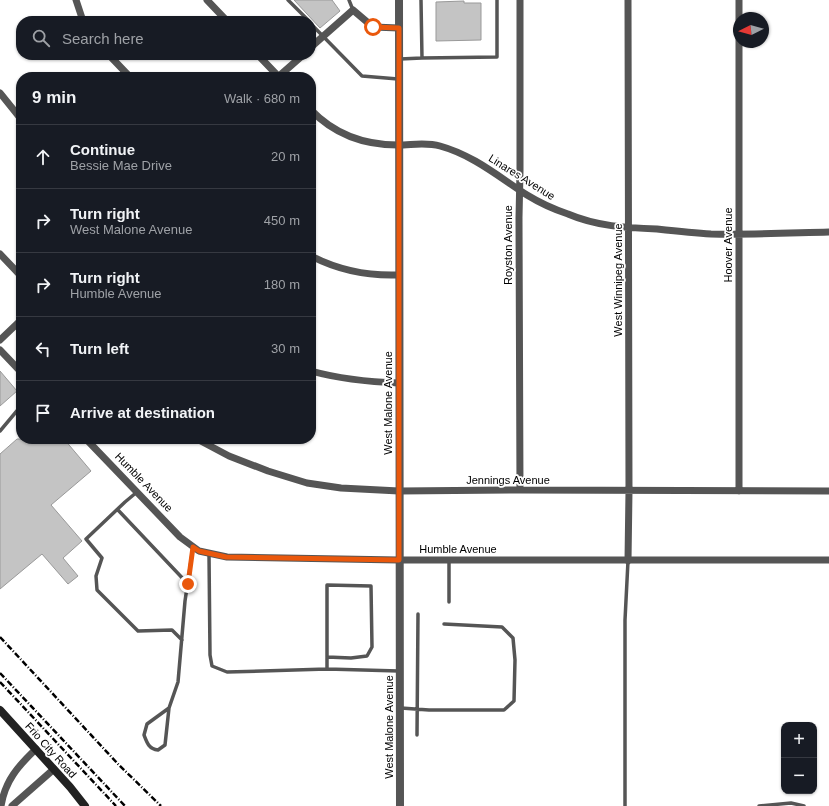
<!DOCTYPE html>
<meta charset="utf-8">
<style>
body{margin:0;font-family:Arial,sans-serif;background:#20242c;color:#f1f3f6}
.controls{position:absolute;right:12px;bottom:12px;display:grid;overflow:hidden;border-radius:8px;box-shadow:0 1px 3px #0004}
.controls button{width:36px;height:36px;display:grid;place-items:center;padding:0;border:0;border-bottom:1px solid #363941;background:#171b24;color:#f1f3f6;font:20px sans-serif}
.compass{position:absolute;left:733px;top:12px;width:36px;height:36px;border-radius:50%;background:#171b24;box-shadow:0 1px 3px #0004;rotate:264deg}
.stop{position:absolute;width:12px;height:12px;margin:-9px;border:3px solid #ea580c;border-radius:50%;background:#fff}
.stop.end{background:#ea580c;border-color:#fff;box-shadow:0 1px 4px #0008}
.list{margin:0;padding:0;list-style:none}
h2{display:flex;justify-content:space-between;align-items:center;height:52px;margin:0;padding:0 16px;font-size:17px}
h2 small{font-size:13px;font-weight:400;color:#9ea1a6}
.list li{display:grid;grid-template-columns:26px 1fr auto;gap:12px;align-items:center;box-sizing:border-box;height:64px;padding:0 16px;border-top:1px solid #363941}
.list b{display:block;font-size:15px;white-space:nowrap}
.list p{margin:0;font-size:13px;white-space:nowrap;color:#9ea1a6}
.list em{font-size:13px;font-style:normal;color:#9ea1a6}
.icon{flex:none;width:22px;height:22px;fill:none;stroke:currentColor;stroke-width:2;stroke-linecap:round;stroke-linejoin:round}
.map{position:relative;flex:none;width:829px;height:806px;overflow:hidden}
.search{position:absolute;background:#171b24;box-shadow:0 1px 3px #0004;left:16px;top:16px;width:300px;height:44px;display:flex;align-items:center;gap:10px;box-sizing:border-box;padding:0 14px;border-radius:16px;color:#9ea1a6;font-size:15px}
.panel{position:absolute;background:#171b24;box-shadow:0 1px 3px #0004;left:16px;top:72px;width:300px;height:372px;border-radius:16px}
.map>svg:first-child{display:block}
.building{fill:#c4c4c4;stroke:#999}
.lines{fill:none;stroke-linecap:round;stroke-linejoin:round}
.service{stroke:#555;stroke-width:3.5}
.minor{stroke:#555;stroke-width:7}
.tertiary{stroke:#555;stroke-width:8}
.secondary{stroke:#222;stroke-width:8}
.rail{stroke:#000;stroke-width:2.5;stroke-dasharray:6 2 1 2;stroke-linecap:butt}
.route{stroke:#ea580c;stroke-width:5}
.labels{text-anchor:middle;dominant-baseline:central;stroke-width:3.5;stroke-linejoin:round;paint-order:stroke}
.street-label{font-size:11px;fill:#000;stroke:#fff}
</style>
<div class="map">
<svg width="829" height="806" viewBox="0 0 829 806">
<rect width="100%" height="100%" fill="#fff"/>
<path class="building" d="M294 0H332L340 11 320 28Z
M464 1V3H481V40L436 41V2Z
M0 371 17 391 0 406Z
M17 439H64L91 471 51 505 82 541 63 558 78 576 68 584 42 554 0 589V454Z"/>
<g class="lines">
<path class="service" d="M288 0 309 21
M349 0 353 10
M311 24 362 76 398 79
M422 58 497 57V0
M400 59 422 58 421 0
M0 431 21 406
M137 492 125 502 86 539 102 558 96 576 97 590 138 631 172 630 182 640
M118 510 188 584
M209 554 210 655 212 666 227 672 327 669
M449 602V560
M327 657 351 658 367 656 372 647 371 586 327 585V669L399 671
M169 708 165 745 158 750C149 749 147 743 144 735L147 724 169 708 178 682 185 601 193 547
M401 708 429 710H504L514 701 515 660 513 638 502 627 444 624
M417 735 418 614
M625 806V620L628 561
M759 806 791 803 804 806"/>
<path class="minor" d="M76 0 83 21
M207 0 227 21
M520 0V171L519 218 520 490
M739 0V491
M311 47 353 10 373 27 399 28
M109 55 130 77
M258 55 279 77
M278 77 303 55
M0 93 21 119
M311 110C334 134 365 145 398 145 412 145 426 142 440 146 473 155 499 177 527 195 540 203 553 209 568 214 596 226 626 228 657 229 675 231 693 233 711 234 750 235 790 233 829 232
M0 254 21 276
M311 256C338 270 368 276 398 275
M0 340 21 320
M0 350 21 372
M311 371C340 379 369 382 399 383
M86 439 180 537 199 551 227 557 399 560H829
M197 439 229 456 268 471 307 483 341 488 399 491 520 490 829 491
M628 561 629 491 628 0
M1 806C5 781 18 766 36 749
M12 806 54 769"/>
<path class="tertiary" d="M399 0 400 806"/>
<path class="secondary" d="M0 710 70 787 85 806"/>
<path class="rail" d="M0 637 118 764 161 806
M0 673 125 806
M0 682 116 806"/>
</g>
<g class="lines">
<path class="route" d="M188 584 193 547 199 551 226 557 399 560V28L373 27"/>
</g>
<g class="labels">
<g class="street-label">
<text transform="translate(522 177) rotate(32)">Linares Avenue</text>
<text transform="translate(508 245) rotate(-90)">Royston Avenue</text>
<text transform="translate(728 245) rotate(-90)">Hoover Avenue</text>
<text transform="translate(618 280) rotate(-90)">West Winnipeg Avenue</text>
<text transform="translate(388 403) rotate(-90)">West Malone Avenue</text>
<text x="508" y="480">Jennings Avenue</text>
<text transform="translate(144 482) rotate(46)">Humble Avenue</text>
<text x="458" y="549">Humble Avenue</text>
<text transform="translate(389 727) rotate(-90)">West Malone Avenue</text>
<text transform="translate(51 750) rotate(48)">Frio City Road</text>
</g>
</g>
</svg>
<div class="controls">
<button>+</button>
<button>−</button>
</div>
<svg class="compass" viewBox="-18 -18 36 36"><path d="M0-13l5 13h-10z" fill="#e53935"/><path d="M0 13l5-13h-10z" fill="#9ea1a6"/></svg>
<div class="stop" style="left:373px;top:27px"></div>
<div class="stop end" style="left:188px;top:584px"></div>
<div class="search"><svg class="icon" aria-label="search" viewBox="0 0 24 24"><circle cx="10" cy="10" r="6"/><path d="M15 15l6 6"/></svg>Search here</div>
<section class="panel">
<h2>9 min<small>Walk · 680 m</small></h2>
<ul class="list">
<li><svg class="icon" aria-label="ahead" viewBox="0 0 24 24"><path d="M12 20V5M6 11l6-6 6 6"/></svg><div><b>Continue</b><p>Bessie Mae Drive</p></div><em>20 m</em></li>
<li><svg class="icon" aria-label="right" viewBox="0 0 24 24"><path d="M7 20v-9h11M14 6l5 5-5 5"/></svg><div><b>Turn right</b><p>West Malone Avenue</p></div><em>450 m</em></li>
<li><svg class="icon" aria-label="right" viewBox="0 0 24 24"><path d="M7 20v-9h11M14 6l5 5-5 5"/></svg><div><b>Turn right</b><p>Humble Avenue</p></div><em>180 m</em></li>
<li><svg class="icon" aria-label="left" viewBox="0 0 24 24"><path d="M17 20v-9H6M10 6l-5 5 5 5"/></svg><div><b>Turn left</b></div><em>30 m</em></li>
<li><svg class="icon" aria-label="arrive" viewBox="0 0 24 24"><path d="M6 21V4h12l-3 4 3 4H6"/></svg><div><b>Arrive at destination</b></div></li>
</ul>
</section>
</div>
